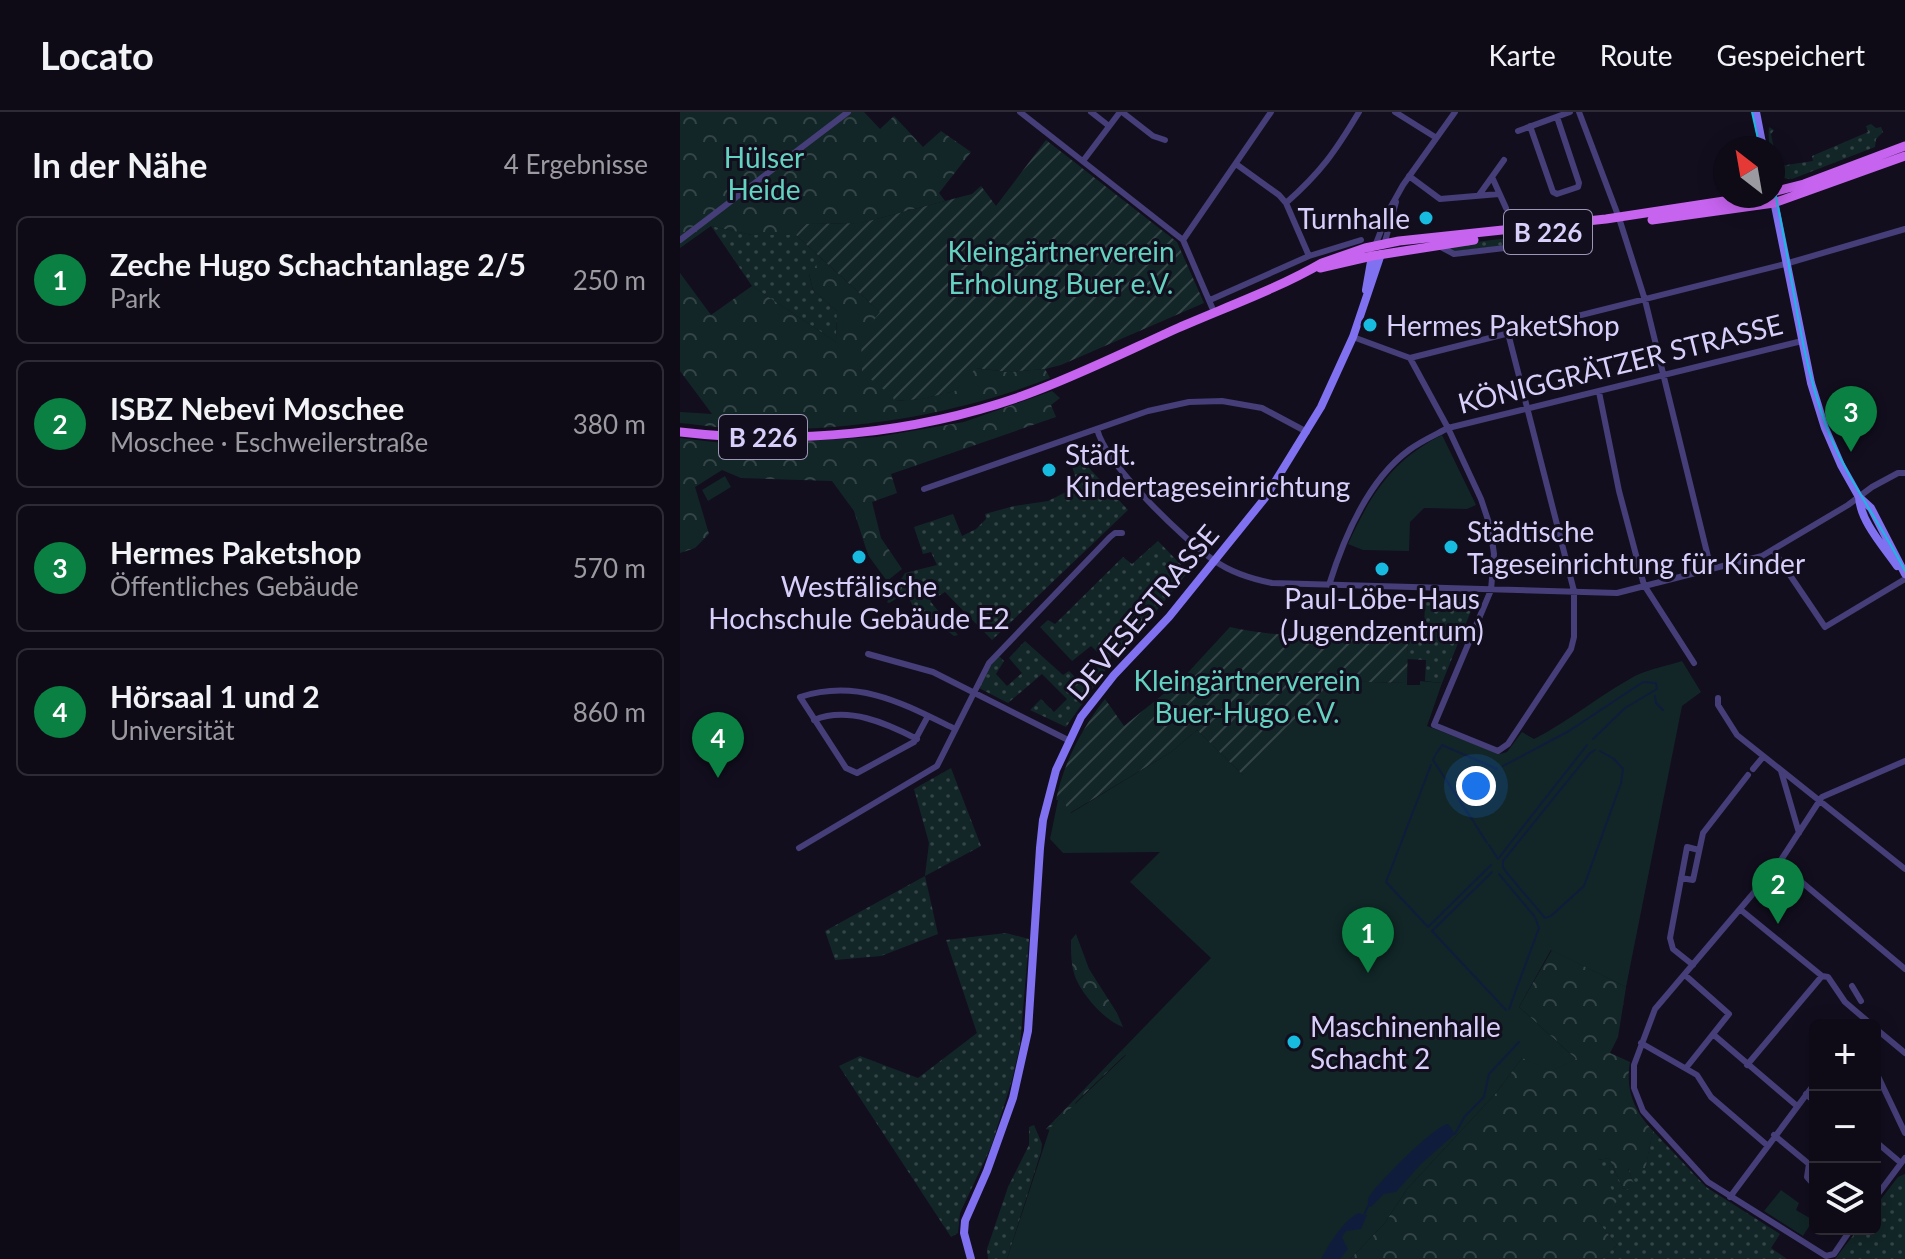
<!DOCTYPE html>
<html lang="de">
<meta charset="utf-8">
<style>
body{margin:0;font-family:Lato,sans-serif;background:#1c1823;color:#f1f3f6}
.controls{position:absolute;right:24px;bottom:24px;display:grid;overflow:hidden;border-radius:12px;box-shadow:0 4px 20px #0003}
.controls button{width:72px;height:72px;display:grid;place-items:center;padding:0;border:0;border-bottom:2px solid #2e2b35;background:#0e0a16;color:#f1f3f6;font:40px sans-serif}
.compass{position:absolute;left:1033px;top:24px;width:72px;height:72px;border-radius:50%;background:#0e0a16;box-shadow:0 4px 20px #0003;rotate:329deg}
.you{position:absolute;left:796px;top:674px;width:28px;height:28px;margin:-20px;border:6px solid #fff;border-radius:50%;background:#1a73e8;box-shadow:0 0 0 12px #1a73e833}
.badge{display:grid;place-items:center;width:52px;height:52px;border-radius:50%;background:#0b8043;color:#fff;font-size:26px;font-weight:700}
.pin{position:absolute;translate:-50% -66px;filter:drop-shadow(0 2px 4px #0008)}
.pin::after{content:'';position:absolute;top:42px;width:28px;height:24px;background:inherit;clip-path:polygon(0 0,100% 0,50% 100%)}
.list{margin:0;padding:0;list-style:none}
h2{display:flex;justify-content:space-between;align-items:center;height:104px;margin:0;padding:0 32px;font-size:34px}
h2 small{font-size:26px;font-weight:400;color:#9b9aa1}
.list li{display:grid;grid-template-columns:52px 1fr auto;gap:24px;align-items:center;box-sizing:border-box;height:128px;margin:0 16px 16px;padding:0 16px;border:2px solid #2e2b35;border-radius:12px}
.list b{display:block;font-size:30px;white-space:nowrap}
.list p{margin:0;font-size:26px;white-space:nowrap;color:#9b9aa1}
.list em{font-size:26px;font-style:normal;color:#9b9aa1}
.icon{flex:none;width:44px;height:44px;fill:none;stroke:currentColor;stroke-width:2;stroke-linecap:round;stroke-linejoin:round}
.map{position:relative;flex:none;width:1225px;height:1147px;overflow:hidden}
header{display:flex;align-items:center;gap:48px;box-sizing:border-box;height:112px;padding:0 40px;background:#0e0a16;border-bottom:2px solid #2e2b35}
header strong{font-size:38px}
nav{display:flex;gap:44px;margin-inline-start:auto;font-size:28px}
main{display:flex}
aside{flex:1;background:#0e0a16}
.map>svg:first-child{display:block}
.grass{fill:url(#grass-dots)}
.forest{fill:url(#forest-crowns)}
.park{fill:#122627}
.garden{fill:url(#garden-furrows)}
.water{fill:#101c3c}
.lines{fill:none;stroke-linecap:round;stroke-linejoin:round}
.stream{stroke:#101c3c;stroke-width:2}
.street{stroke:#453e78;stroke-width:6}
.secondary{stroke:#7f71f0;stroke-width:8}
.primary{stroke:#c663ef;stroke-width:9}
.tram{stroke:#17bbdf;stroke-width:2}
.poi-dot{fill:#17bbdf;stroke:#120e1e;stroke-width:3}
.labels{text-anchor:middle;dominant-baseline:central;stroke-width:6;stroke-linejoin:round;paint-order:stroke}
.shield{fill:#120e1e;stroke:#9d96b8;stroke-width:2}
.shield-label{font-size:26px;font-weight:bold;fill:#d8d0fa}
.park-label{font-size:28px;fill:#64d2c0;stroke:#120e1e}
.poi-label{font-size:28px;fill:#d8d0fa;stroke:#120e1e;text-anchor:start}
.street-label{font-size:28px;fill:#d8d0fa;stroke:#120e1e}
</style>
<header>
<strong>Locato</strong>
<nav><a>Karte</a><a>Route</a><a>Gespeichert</a></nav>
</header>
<main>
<aside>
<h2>In der Nähe<small>4 Ergebnisse</small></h2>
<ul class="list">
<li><span class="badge">1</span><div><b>Zeche Hugo Schachtanlage 2/5</b><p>Park</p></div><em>250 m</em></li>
<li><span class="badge">2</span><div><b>ISBZ Nebevi Moschee</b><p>Moschee · Eschweilerstraße</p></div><em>380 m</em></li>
<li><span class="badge">3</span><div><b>Hermes Paketshop</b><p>Öffentliches Gebäude</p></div><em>570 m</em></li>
<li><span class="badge">4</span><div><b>Hörsaal 1 und 2</b><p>Universität</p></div><em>860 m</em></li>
</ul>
</aside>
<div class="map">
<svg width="1225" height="1147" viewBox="0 0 1225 1147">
<defs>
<pattern id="grass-dots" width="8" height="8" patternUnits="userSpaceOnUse" patternTransform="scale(2)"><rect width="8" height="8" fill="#122627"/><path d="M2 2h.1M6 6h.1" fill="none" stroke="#344447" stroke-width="1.8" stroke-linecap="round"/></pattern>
<pattern id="forest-crowns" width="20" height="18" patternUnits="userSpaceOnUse" patternTransform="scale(2)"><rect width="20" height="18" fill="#122627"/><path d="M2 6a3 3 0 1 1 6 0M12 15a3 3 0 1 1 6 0" fill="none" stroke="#344447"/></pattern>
<pattern id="garden-furrows" width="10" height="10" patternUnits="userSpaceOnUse" patternTransform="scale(2)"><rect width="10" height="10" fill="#122627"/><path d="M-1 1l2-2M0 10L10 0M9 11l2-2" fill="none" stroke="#344447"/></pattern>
</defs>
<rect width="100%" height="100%" fill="#120e1e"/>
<path class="grass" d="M1191 12 1196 16 1201 15 1203 20 1196 27 1195 35 1112 67 1102 66C1093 52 1087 31 1089 15L1094 18 1091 22 1097 51 1100 54 1133 49 1132 44 1188 20 1186 14Z
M31 114 72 123H116L142 147 129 162 133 178 157 199 156 230 72 174Z
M879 120 867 129 775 139 762 134Z
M398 344 448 398 312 528 265 480 250 489 278 523 274 524 252 507 239 514 231 501 235 498 226 481 209 491 207 490 225 461 257 453 251 440 243 442 234 415 273 402 282 424 296 417 306 407 305 402 334 394 368 389 398 374 391 351Z
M478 429 508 460 469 508 431 543V553L411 534 392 549 360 515 368 508 375 512 443 445 452 452Z
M745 483 797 484 762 571 745 569 746 548 727 547 728 527 744 526Z
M345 529 383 563 389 559 400 570 423 550 427 556 386 615 350 598 361 587 374 600 387 587 362 562 328 591 297 575 318 543 324 549 316 562 327 574 342 561 329 546Z
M271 656 301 734 245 764 258 822 201 844 155 848 145 819 245 764 249 731 234 677Z
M326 821 349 827 340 933 332 968 311 1035 280 1101 278 1121 271 1125 159 954 180 944 238 966 297 921 266 828Z
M354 1013 362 1032 361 1040 327 1147H308L307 1137 328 1075 349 1033V1015Z
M973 1019 1026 1075 1100 1122 1091 1136 1107 1147H922L937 1133 919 1111 918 1048 929 1046 943 1076 956 1079 948 1056 965 1057Z
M1225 1062V1147H1155L1178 1117H1195V1095L1218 1065Z"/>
<path class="forest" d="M0 0H184L200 17 214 4 243 35 261 19 291 40 259 81 265 89 181 111 126 112 116 123H72L31 114 0 136Z
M142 147 200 200 215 289 242 287 275 279 295 256 328 260 365 257 370 266C276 303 168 320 68 317 45 317 22 313 0 311V300L32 302 0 259V161L31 203 72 174 156 230 157 199 133 178 129 161Z
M372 279 380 286 371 293 376 305 211 362 217 381 192 390 201 426 222 457 207 469 188 443 174 399 152 369 61 366 42 358 15 375 29 422 15 436 0 441V326L58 333 197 325 284 310Z
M396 822 409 857 437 901 443 915C425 909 399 880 394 861 391 851 391 839 391 828Z
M872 838 946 875 938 925 930 941 950 950C945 978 954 999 973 1019L965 1058 948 1057 957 1080 943 1076 929 1046 918 1048 937 1089 919 1111 937 1133 922 1147H670L704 1112 727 1077 816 981 842 946H895L839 895Z
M442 938 446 942 396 990 379 1020 366 1017Z"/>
<path class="park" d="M762 323 796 393 787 397 744 396 730 410 729 439 683 438 668 432C691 382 712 348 762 323Z
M45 364 51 375 28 389 22 378Z
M1002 549 1021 580 1002 594 946 875 871 838 839 895 896 947 871 959 842 946 816 981 727 1077 704 1112 670 1147H327L370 1016 446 943 442 938 531 846 450 770 480 740 383 741 370 727 378 688H383L391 701 491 640 517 618 563 663 642 588 656 569 727 571V573H740V569L762 571 747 614 820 642 827 640 842 620 854 627C889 609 920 583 955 564 969 557 987 554 1002 549Z
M1101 1078 1119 1091 1116 1098 1133 1108 1123 1124 1084 1099Z"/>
<path class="garden" d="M366 28 497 130 524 191 381 253 365 257 328 260 296 256 275 279 242 287 214 289 213 285 182 260 181 224 200 200 116 123 126 112 181 111 292 82 301 74 316 94Z
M550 515C607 528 669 524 728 527L727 571 656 569 643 587 576 659 563 663 517 618 491 640 390 701 383 688H376C383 652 402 616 425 587L444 614 502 567Z"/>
<path class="water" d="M768 1012 775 1022 741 1052 716 1080 704 1082 691 1095 688 1094C688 1087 687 1087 691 1082 701 1068 754 1014 768 1012Z
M678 1101 687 1103 681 1117 666 1119 662 1125 668 1137 660 1147H641C650 1131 662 1110 678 1101Z"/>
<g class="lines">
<path class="stream" d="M975 584 976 591 983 598
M915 638 910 641 823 749V755L826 760 865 806 871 804 904 774 941 671 943 657 934 647 920 639
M756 642 762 633 817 657
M755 644 753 648 778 686
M751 653 706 770 748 815 811 753
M823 654 889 619 963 570 976 571 977 577 945 596 913 627
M779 688 794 710
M795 712 807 731
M809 733 818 747 907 633
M812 760 752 819 826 898
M819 762 855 805 859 816 829 897
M775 1022 785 1004 804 985 809 962 839 930
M685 1101 688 1094"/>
<path class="street" d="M340 0 503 128 534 200
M411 0 429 14
M442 0 473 24 485 28
M715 0 755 25
M899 0 939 106 965 188 1031 457
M850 14 873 80 877 82 898 75 899 71 877 5
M838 19 890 0
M403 49 440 0
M556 52 599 83 606 91 629 144
M729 64 760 87 819 82
M812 65 826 96
M799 83 824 48
M606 91C641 60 655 40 679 0
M0 128 168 0
M503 128 591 0
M704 133 716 90
M695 134 709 98 723 73 775 0
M759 134 774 142 867 131 885 118
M530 188 629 144 681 128
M673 225 730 246 768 316 801 387 810 414 814 442 811 478 754 613 818 639 828 632 891 537 894 525V479L828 221
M730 246 1105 152 1225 117
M919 280 939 379 964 473 1014 551
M417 317C426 353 503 427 535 449 552 461 572 467 592 471L937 481 1082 444 1168 393 1192 375 1218 361H1225
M244 377 468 299 509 290 542 289 582 296 627 320
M1093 438 1145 515 1225 467
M649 473C664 425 688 368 729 338 741 329 755 323 768 316L1122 229
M188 542 253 560 388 628
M1038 586V593L1057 623 1225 757
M248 604 234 630 177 661 166 656 120 585C179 566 224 592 275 617
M134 608C168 594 206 611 237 627
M1073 657 1083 645
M1101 659 1119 721
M119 736 257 654 309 551 430 425 435 421H442
M1099 751 1225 857
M1001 766 1013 768 1023 721 1068 663
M1061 798 1142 864 1148 865 1165 890 1192 913
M1013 853 993 837 990 826 1007 735 1019 738
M1005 863 1049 902 1006 956
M1172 874 1181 889
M1195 916 1225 941
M1034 923 1117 994
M961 931 1017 963 1031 985 1088 1034
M1067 953 1142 864
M1195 958 1225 1021
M1126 982 1135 990
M1094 1023 1129 1052 1127 1065 1135 1074
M1195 1029 1221 1051
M1050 1085 1135 971
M1195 1086 1225 1046
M1171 1117 1154 1142 1146 1144 1028 1070 963 999 954 976V953L975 897 1099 751 1142 685 1225 649"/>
<path class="secondary" d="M1076 0 1083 36
M1093 84 1131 271 1145 316 1161 353 1179 385 1191 396 1225 462
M686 178 692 144
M1179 385C1180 409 1204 435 1217 454
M291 1147 284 1121 285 1109 307 1059 333 986 348 919 360 736 363 708 376 658 401 605 434 563 489 505 585 386 641 295 673 225 701 142"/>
<path class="primary" d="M1093 80 1124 72 1225 34
M972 108 1094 91 1225 44
M640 156 692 144 794 128
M0 320C113 333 234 322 342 284 395 265 447 239 498 216 546 195 597 177 642 151L685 136 719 129 926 107 1077 84"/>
<path class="tram" d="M1072 0 1080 36
M1093 72C1112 151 1117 236 1146 313 1165 365 1200 410 1225 459"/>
</g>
<g class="poi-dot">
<circle cx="746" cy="106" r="8"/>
<circle cx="690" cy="213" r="8"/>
<circle cx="369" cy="358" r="8"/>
<circle cx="771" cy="435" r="8"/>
<circle cx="179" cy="445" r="8"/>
<circle cx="702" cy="457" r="8"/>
<circle cx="614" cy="930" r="8"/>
</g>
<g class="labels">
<g class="shield">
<rect x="824" y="98" width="88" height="44" rx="6"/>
<rect x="39" y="303" width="88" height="44" rx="6"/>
</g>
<g class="shield-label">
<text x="868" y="120">B 226</text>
<text x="83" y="325">B 226</text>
</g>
<g class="park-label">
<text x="84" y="45">Hülser<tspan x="84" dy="32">Heide</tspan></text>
<text x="381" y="139">Kleingärtnerverein<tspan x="381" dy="32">Erholung Buer e.V.</tspan></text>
<text x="567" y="568">Kleingärtnerverein<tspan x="567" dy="32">Buer-Hugo e.V.</tspan></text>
</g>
<g class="poi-label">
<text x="730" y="106" text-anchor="end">Turnhalle</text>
<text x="706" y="213">Hermes PaketShop</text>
<text x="385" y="342">Städt.<tspan x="385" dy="32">Kindertageseinrichtung</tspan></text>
<text x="787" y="419">Städtische<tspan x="787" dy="32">Tageseinrichtung für Kinder</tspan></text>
<text x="179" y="474" text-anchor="middle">Westfälische<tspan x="179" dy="32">Hochschule Gebäude E2</tspan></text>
<text x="702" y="486" text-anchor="middle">Paul-Löbe-Haus<tspan x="702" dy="32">(Jugendzentrum)</tspan></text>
<text x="630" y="914">Maschinenhalle<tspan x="630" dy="32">Schacht 2</tspan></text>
</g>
<g class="street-label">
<text transform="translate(940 251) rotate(-14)">KÖNIGGRÄTZER STRASSE</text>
<text transform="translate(462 500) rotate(-50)">DEVESESTRASSE</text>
</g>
</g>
</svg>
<div class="controls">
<button>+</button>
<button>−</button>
<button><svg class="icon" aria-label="layers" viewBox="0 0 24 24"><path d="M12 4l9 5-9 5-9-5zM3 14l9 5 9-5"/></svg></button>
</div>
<svg class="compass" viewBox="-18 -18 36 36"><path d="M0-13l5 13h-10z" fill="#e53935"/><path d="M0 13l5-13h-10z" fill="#9b9aa1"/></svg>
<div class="you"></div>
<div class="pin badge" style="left:688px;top:861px">1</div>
<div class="pin badge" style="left:1098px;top:812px">2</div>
<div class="pin badge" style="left:1171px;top:340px">3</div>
<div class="pin badge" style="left:38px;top:666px">4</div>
</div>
</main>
